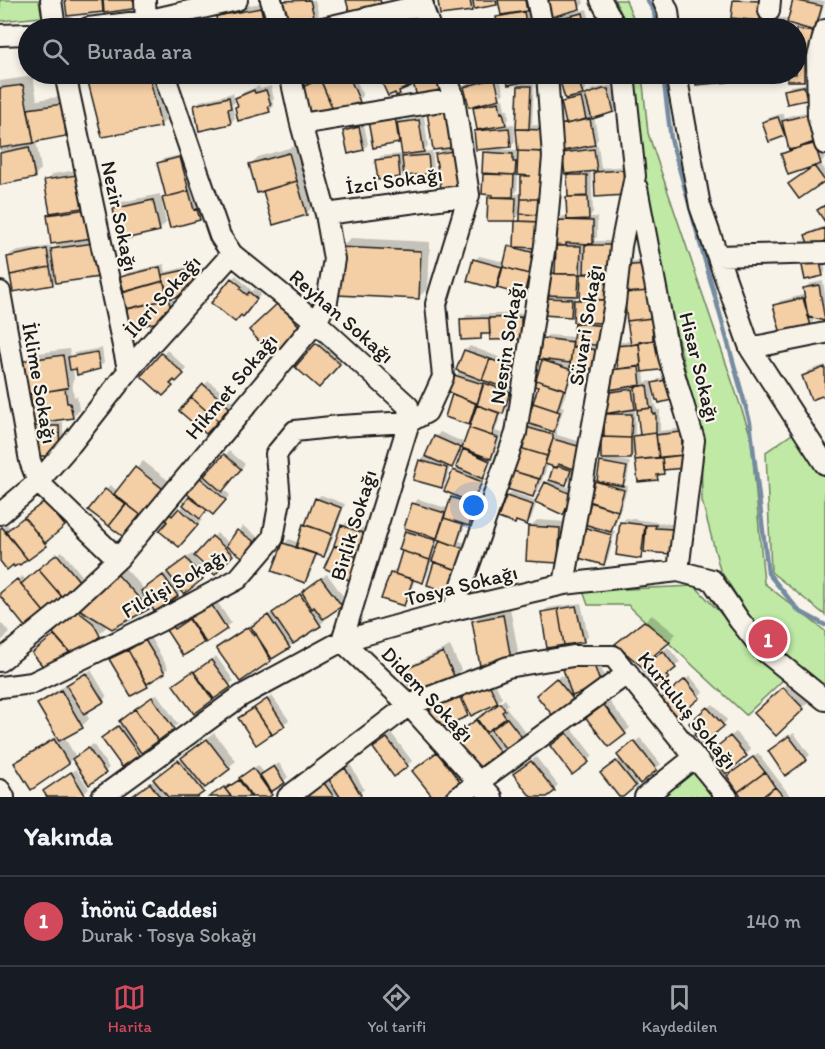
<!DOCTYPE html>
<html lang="tr">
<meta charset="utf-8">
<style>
body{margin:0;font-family:Itim,sans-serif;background:#20242c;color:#f1f3f6}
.you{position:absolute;left:474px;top:506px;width:21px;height:21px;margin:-15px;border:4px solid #fff;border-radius:50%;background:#1a73e8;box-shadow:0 0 0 9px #1a73e833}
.badge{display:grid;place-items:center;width:39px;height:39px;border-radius:50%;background:#d1495b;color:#fff;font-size:20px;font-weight:700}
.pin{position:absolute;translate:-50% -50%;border:3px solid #fff;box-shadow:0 2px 6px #0006}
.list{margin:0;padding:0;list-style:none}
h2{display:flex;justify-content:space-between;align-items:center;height:78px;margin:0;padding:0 24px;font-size:26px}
h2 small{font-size:20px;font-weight:400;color:#9ea1a6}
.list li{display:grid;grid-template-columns:39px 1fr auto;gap:18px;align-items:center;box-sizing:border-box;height:90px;padding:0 24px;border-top:2px solid #363941}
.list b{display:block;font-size:22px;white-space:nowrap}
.list p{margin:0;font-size:20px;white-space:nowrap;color:#9ea1a6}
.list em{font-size:20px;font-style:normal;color:#9ea1a6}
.icon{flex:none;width:33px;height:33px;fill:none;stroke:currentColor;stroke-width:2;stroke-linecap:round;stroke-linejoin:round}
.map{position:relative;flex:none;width:825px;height:797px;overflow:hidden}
.search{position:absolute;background:#171b24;box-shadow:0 3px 9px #0003;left:18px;right:18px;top:18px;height:66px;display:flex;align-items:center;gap:15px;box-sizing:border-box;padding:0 21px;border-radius:33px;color:#9ea1a6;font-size:22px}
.sheet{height:168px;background:#171b24}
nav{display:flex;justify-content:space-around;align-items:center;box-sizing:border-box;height:84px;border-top:2px solid #363941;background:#171b24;font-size:16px;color:#9ea1a6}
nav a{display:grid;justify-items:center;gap:3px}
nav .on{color:#d1495b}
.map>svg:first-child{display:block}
.green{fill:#bfe9a5;stroke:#6e8260;stroke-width:1.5}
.shadow{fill:#0003;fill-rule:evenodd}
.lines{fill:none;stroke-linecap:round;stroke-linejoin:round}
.stream{stroke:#748ba0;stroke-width:4.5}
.building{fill:#f4cea4;stroke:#1c1c1c;stroke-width:1.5}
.minor-casing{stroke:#1c1c1c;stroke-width:24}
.path{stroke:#1c1c1c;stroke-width:3;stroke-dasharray:1.5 4.5;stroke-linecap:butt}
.minor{stroke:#f7f3e8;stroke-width:20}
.labels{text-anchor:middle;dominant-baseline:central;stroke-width:4.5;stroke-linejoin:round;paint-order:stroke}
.street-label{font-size:21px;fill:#1c1c1c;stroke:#f7f3e8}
</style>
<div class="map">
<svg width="825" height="797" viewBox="0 0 825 797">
<rect width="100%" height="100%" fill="#f7f3e8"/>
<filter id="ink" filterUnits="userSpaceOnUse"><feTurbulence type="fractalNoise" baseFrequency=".0167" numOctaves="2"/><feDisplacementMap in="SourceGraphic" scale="12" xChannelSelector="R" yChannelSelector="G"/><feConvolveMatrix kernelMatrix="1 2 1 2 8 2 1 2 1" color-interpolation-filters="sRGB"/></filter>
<g filter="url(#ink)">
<path class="green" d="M0 0H39L42 17 0 21Z
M614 0H626L637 28H629Z
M632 74H642L648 133 751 437 764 583 825 631V688L765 640 720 570 702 501 701 434 641 187Z
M795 432 825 474V615L771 572 766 452Z
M695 586 783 680 746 715 628 605H588L583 591Z
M690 768 713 797H658Z"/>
<path class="shadow" d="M282 0H315L319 15 314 19 281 1Z
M441 0H530L531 5 528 7 533 28H499L497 18 502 13 500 1 496 4 475 5 471 9Z
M544 0H583L584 3 579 8 564 12 565 14 587 9 592 28H554L552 21 560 13Z
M734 0H766L764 15 760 19 787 18 788 28H759V23L763 20 732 16Z
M794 0 825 1 819 24 821 29 796 53V28H791L796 24 789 22Z
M268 2 273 28H220L217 16 225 9Z
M746 21 747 28H714L718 23Z
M796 58H808V75L804 80H788V74H796Z
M88 74H160L170 116 161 125 103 136Z
M323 74H354L363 96 359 100 312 120 299 89 304 84 321 77Z
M379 74H453L414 81 399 92 396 91 389 94Z
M564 74H576L580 92H583L580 95 585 94 586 96 591 90 612 85 618 107 613 111 594 116 598 139 592 146 598 145 601 168 628 166 629 189 596 195 595 170H591L593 213 589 217H597V237L593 241H618L599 363 576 366 561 406 564 407 558 426 554 430 557 431V435L588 444 574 468 571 479 564 485 576 491 567 509 563 514 537 501 531 519 527 523 507 496 512 492 537 501 546 483 551 478 555 466 548 464 538 491 533 496 509 488 528 428 532 423 529 422 540 386 544 361 546 359 543 339 548 335 575 337 576 324 579 320 575 311 571 315 545 298 550 294 547 274 552 269 556 270 558 221 563 216H568L569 176 572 172 564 153 569 148 560 126 567 121 563 103 566 99 561 77ZM582 290V296L576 300V294Z
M579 74H583L586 89 583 92Z
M697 74H747L697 83Z
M499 75 504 93 501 96 496 76Z
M33 76 37 100 72 95 75 125 66 135 36 141 41 169 34 177 0 183V81Z
M493 77 498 97H500L497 100 503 99 505 109H508L509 119 504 125 514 124 515 141 511 146 498 147V149L519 150 517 129 519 87 524 82H534L532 125 546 126 539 248 528 288 524 293 469 280 475 260 479 256 505 262 510 247 516 243 517 222 521 217V213L515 219 489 198 494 193 485 175 488 172 485 153 490 148 475 131 479 128 475 108 479 103 465 87 470 83ZM518 174H526L523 177 522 194H514L517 191Z
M808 83 810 94 806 99 786 90 791 86Z
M259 86 260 89 271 86 274 99 272 101 274 106 269 111 236 107 239 105 237 98 242 93Z
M233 93 235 102 232 105 235 118 231 122 195 105 200 101Z
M434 107 468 184 437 155 444 147Z
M815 110 819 139 825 158 820 163 825 170V179L799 197 790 184 816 165 782 154 790 149 786 134 770 140 764 123 768 118 783 113 785 119 788 116Z
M399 113 401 121 424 116 428 146 422 152 432 151 434 168 430 173 405 171 400 176 377 161 381 156 402 154 403 159 409 152 401 141 374 146Z
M364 124 368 144 364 149 344 132 349 127Z
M296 146 313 206 306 214 251 164 258 157Z
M184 154 198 206 201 205 204 214 199 219 164 203H162L166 223 159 230 115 210 122 202 160 194 161 201 167 195 159 164 163 159Z
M89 168 98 229 89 239 101 237 52 284 8 257 13 252 51 246 52 251 61 241 48 216 51 213 46 181 53 174Z
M825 226V245L807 236 812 231Z
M351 238 430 242 428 288 418 298 341 248Z
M649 260 657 337 644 370 645 382 652 381 654 405 656 404 657 410H660V431L685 428 689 462 667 469 657 478 636 452 630 458 613 457V459L630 462 627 480 623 484 628 486 615 526 611 530 615 531 608 559 604 563 580 533 589 524 602 463 607 457 603 438 606 435V415L609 412H605L610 371 615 366H619L616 347 621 342 632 341 627 262ZM638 404 641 432 635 436V410H632Z
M825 261V272L822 275 802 262Z
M164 264 166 272 194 265 199 286 173 296 175 302 169 307 171 314 130 327 122 278 126 273Z
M236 275 252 291 255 289 261 294 248 310 232 279Z
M823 281 825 294 824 319 813 316 814 320 810 325 775 306 780 301 806 294 805 288 809 284Z
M286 297 310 323 303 330H251Z
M525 313V333L521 337 486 333 480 338 462 320 467 315Z
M322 340 344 359 323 382 297 367Z
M470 346 517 364 510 382 506 385 514 388 507 408 502 412 495 431 502 433 487 472 483 476 485 477 474 499 480 501 473 520 469 524 466 523 459 541 469 544 466 567 428 584 443 535 440 534 427 576 422 581 415 579 408 600 404 604 391 573 395 569 398 570 404 551 406 532 410 528 414 504 418 499 449 509 453 498 456 494 446 490 455 471 459 466 466 448 462 447 456 462 450 466 446 482 441 486 420 461 425 456 427 457 436 437 440 432 465 443 472 424 446 416 454 393 455 376 461 370 465 351ZM475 401 479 403 473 421 469 419Z
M102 348 104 363 99 367 73 368 74 379 72 382 74 397 77 396 79 410 72 417 51 420V422H63V450L35 427 40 422 31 410 34 407 24 362 31 354 69 349 71 356 74 353Z
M167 350 187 369 163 394 143 376Z
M825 365V393L804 376 808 371Z
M676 375 675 398 653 384 658 379Z
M209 381 233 402 210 428 204 385Z
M229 451 245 464 223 489 230 495 217 509 207 508 199 517 202 520 183 541 167 519 176 510 178 512 192 496 200 478 204 474 207 476Z
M143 461 169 481 129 532 106 490 110 485 118 491Z
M321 495 345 504 328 551 324 555 318 553 309 577 304 582 284 544 289 539 299 543 316 499Z
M50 497 69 521 48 538 50 540 46 544 15 565 0 559V530L7 524 10 529Z
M626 518 677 525 675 548 645 551 640 557 622 523Z
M537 520 566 522 564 554 557 561 530 527Z
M347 522 374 532 355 574 335 547 338 544 342 526Z
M243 526 258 537 244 556 235 550 215 573 196 556 217 533 230 544Z
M62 551 83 577 79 581 5 590 22 576 26 580Z
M192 554 207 574 156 610 152 604 112 627 103 622 106 627 99 634 70 651 58 661 38 649 56 634 55 633 123 566 144 589Z
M327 574 346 600 325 616 327 618 320 625 270 660 218 648 225 641 256 621 257 623 273 612 274 613 281 606Z
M216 600 231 623 203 642 168 630 177 622 179 626Z
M581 603 588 636 584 641 549 646 543 612 548 608Z
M510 608 518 651 510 658 474 621 481 614Z
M652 615 676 634 669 641 624 637Z
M0 622 10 633 0 642Z
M150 637 168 668 147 685 132 694 111 659 115 655Z
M450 646 461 670 454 677 403 672 411 665Z
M668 647 680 662 670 671 672 672 668 677 656 686 649 663Z
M597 655 605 679 577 693 554 714 542 691 561 675 570 684 564 670 569 665Z
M216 656 234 681 194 711 180 681Z
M91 670 107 697 85 712 89 719 82 726 64 737 76 757 93 744 109 768 90 783 73 758 68 763 16 764 23 757 57 735 39 704 46 697Z
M690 676 703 692 677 715 668 694Z
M493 679 502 698 497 702 471 711 467 715 431 708 435 703Z
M791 681 810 701 776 734 756 713Z
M157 694 178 724 122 765 108 734 122 723 125 717Z
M272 696 289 720 257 743 245 714Z
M505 699 508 704 506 707 527 734 523 739 505 746 473 770 451 740Z
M609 701 630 728 609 745 592 714Z
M713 704 727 720 723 725 698 732 695 719Z
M572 729 593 756 573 773 556 742Z
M736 732 751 750 726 772 715 749Z
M214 733 236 761 209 783 203 791 195 797H133Z
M794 733 810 755 806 759 774 747Z
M392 734 412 761 407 765 379 744Z
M640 738 661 764 621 797 606 769 621 758 623 751Z
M445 746 466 774 438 797H435L422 764Z
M758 753 791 797H745L733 772Z
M536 757 558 785 544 797H533L520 770Z
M279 763 288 777 267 797H211L229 784 231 786 258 765 264 773Z
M350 764 364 789 360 793 354 797H305Z
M76 769 89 789 79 797H49L45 791Z"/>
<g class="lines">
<path class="stream" d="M647 0 654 11 656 28
M663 74 671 139 750 422 768 573 799 611 825 625"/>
</g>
<path class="building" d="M65 0H102L103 12 67 16Z
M103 0H138L139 8 104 13Z
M310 0 315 20 287 28 280 1Z
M346 0H380L382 5 350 14Z
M440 0H470L472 11 440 15 438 1Z
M473 0H496L497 5 474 9Z
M498 0H525L527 11 501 15Z
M543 0H578L580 9 548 18Z
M733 0 762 1 760 21 731 18Z
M793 0 822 6 815 31 787 23Z
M261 8 265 28H218L216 16Z
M524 12 527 28H498L496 17Z
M583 13 586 28H553L551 20Z
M783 22V28H758V23Z
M742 25V28H712V27Z
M796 29 818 33 813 58 796 55Z
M796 62H804V81H787V74H796Z
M86 74H149L161 127 102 137Z
M324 74H348L360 102 334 112 319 76Z
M378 74H405L411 86 399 91 400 94 396 96 395 93 388 96Z
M410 74H443L448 87 424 96 423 94 417 96Z
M506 74H539V77L538 79 508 85Z
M574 74 575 78 578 77 583 95 565 99 559 77Z
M695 74H726L727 82 696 85Z
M726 74H747V76L727 82Z
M495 78 500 99 469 107 464 87Z
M320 79 334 112 312 122 298 89Z
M23 85 34 143 0 148V88Z
M518 86H531L529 129H516Z
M804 86 807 100 787 104 784 90Z
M603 89H608L614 112 592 119 585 95Z
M254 90 255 93 266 90 271 105 268 106 270 112 238 121 235 107 238 106 235 98Z
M229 97 231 108 228 109 231 124 199 131 194 105Z
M581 98 586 119 566 124 561 102Z
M499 102 501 113 503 112 506 125 477 130 473 107Z
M63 104 66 136 39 141V142L34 143 28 109Z
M452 108 458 147 433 150 427 111Z
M810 114 818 143 789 150 782 121Z
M395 116 399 143 373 148 368 121Z
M778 117 785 136 769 142 762 122Z
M590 119 595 145 563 151 559 125Z
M419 120 424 152 402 155 397 123Z
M359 127 364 150 348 154 343 131Z
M509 128 511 147 476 150 474 131Z
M516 129 543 130 542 152 518 151Z
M814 142 821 164 788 175 781 154Z
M29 147 35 178 0 185V153Z
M594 149 597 171 565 174 562 153Z
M458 150 465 190 442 194 435 154Z
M518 151 547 152 545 199H521V176H531L517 175Z
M483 152 513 154V162H516L515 175 482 173Z
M289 153 297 181 257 193 249 164Z
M428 155 430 174 404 176 402 157Z
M180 157 189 191 166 197 157 163Z
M398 157 400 177 378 180 375 160Z
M814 166 825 181 799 199 788 184Z
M623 170 625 195 595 197 594 172Z
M83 174 88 207 50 213 44 180Z
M483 174 514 175 513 197H493V195L482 194Z
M567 175H587V196L568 197Z
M297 181 307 215 273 225 263 191Z
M189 191 194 210 197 209 200 220 170 228 162 198Z
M488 197 516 198 515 221H487Z
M566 197H588L589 219 567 220Z
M521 199H545L540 215 520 214Z
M153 200 160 231 120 240 113 209Z
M825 205V222L817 210Z
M87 209 92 238 51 244 47 215Z
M520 214 540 215V222L520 221Z
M557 220 593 221V244L566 243V246L556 245Z
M515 221 540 222 538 248 514 247Z
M825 228V247L811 252 805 235Z
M94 243 99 277 56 283 51 249Z
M585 245H614V274L584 273Z
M508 246 535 253 529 274 503 267Z
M556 246H581L580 274H555Z
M339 247 421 251 419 299 337 295Z
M47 249 50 267 10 275 7 257Z
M819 258 823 276 805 280 801 261Z
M473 259 502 267 496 289 467 281Z
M645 264 649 291 624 293 621 266Z
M50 267 53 285 13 292 10 275Z
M160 267 163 281 124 292 120 277Z
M503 267 529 274 524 295 516 292 515 295 508 293V291L497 288Z
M190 269 196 292 168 299 162 275Z
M546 273 579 274 578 296 545 295Z
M581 274H608L607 300 580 299Z
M231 278 242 287 240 289 247 295 249 292 257 299 243 317 241 315 235 322 211 303Z
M164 281 168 299 126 309 122 293Z
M819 285 825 321 808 317 803 288Z
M649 291 652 318 627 321 624 293Z
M544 298 572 299 571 317 543 315Z
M803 298 811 326 781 334 773 305Z
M168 299 171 308 165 310 167 320 128 329 124 310Z
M574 300H607L606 323 573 322Z
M278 303 304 331 274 358 249 330Z
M521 317V339L490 340 489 318Z
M489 318 490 334H481V339L461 340 460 319Z
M652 318 653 340 631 345 627 321Z
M575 323 605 326 603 346 586 344V347L572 346Z
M542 338 573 342 570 363 539 359Z
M663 339 667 369 642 372 639 342Z
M316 343 340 364 319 388 295 367Z
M639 344 641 366 618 369 615 346Z
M572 347 598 350 595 370 570 367Z
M464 350 490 359 482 380 456 370Z
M97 352 100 369 77 375 76 369 70 370 68 357Z
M161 353 184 374 176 382 174 380 170 384 173 386 163 396 141 376Z
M63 355 68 388 28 394 23 361Z
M490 359 513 368 506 388 482 380Z
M542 360 572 370 566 390 536 380Z
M639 367 641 385 608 390 609 370Z
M825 367V395L811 400 802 376Z
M454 375 483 384 477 404 448 392Z
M671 379 676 399 659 403 658 400H656L652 383Z
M536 380 564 389 557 411 533 403 538 387 534 386Z
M484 383 510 392 503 414 477 405Z
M203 384 229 407 218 421 191 397Z
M647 385 650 408 637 410 635 387Z
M65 388 67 403H70L73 418 31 424 29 409H33L30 394Z
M632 389 635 409 603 414V393Z
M452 394 476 403 469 425 445 417Z
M191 397 218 421 206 434 179 411Z
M533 403 560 412 554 432 527 423Z
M477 405 499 413 492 436 469 428Z
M652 408 653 414H656V433L640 435 637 410Z
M604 414H632L631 438 604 437Z
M33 426H59L60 456H33Z
M526 427 553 435V439L547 456 520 448Z
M469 428 498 438 491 459 462 448Z
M681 432 683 455 659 458 656 435Z
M656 433 659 458 635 460 633 436Z
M434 436 461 448 452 468 425 456Z
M601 437 631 438V459H601Z
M553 439 585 448 578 470 558 464 557 468 545 464Z
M520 448 547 456 540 479 513 471Z
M463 449 490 461 483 479 456 467Z
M224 454 241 469 222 492 204 476Z
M683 455 685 468 663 470 662 457Z
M662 457 664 474 657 475 658 480 638 482 635 460Z
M419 460 447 468 442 488 413 480Z
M600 462 627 467 623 486 597 481Z
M557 466 571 470 566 485 549 480 553 467 557 468Z
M135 467 163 489 142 516 114 494Z
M453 470 482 482 472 503 444 491Z
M513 471 539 479 533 497 507 489Z
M199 477 226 500 213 515 186 493Z
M595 481 624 490 618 511 589 502Z
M545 482 573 495 563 515 535 502Z
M105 489 126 505 109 526 88 510Z
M506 496 533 505 527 525 516 521 515 524 498 518Z
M189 497 207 510 200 519 183 505Z
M451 497 476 506 469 526 444 518Z
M315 498 342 508 332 534 305 525Z
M45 501 65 526 45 543 24 517Z
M591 502 618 511 611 532 584 524Z
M412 503 445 513 437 538 404 528Z
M126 504 142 516 125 538 109 526Z
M179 508 198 525 179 547 159 531 167 522 165 519 170 514 172 516Z
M24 517 47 546 28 560 5 532Z
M444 518 463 524 456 546 437 539Z
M620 522 645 525 641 559 616 555Z
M303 524 332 534 324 557 296 548Z
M341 525 371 536 363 556 334 545Z
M646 525H656L655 528 673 529 671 554 644 552Z
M528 526 560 528 558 563 526 561Z
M2 527 27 559 20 565 19 564 14 567 13 565 7 570 0 561V529Z
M583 527 612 535 604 565 575 557Z
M237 530 255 542 244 558 226 546Z
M405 531 436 540 430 560 399 550Z
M212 536 233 555 215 575 194 556Z
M440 540 465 549 458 570 432 561Z
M283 543 316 554 305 583 272 571Z
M334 546 361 559 351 581 324 568Z
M402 551 430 560 423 583 395 574Z
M57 554 80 582 62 597 38 569Z
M186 558 203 579 184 594 167 572Z
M434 562 463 572 455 594 427 585Z
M38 569 62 597 44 612 21 584Z
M115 572 149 609 112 629 79 609Z
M390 573 413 579 404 606 381 599Z
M163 575 178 596 155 612 141 591Z
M321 578 342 606 323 619 314 607 312 609 302 592Z
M17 579 44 612 25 627 0 596V593Z
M300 594 321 626 293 644 272 613Z
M211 604 227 629 206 643 189 618Z
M576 606 584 642 564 645 558 609Z
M558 609 564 645 547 648 541 612Z
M76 610 93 623 100 636 74 657 53 633Z
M268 615 290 648 272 659 251 627Z
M503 615 511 659 480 666 472 621Z
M189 619 204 643 183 656 166 630 172 626 174 629Z
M644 621 670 642 641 666 615 644Z
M248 627 254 636 256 634 271 661 240 682 216 648Z
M54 635 70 653 58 664 46 670 32 653Z
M145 640 165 673 147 684 128 650Z
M128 650 148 687 131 696 109 659Z
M663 651 676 668 666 676 669 678 656 688 642 668Z
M443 652 455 678 415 697 402 671Z
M592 659 601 685 572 696 563 669Z
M211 660 231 687 214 699 194 672Z
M193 671 213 700 194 714 173 685Z
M86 673 104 702 84 714 66 685Z
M556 678 573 699 553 716 536 695Z
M685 679 700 698 677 717 661 699Z
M488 682 498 703 471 716 461 695Z
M783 687 804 709 776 736 754 713Z
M61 690 83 728 59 741 37 704Z
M459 695 468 716 438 729 429 708Z
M152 697 174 729 158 741 135 709Z
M267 699 285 726 272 735 254 708Z
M500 703 505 710 502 712 506 718 486 732 477 719Z
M604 705 626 734 609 747 586 718Z
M707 707 724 726 703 744 694 735 696 732 689 723Z
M254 708 272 734 256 745 238 718Z
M135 709 158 741 141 753 119 721Z
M507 718 524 740 508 752 491 730Z
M476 720 500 752 473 772 449 740Z
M118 726 139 755 122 767 101 738Z
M567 733 589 762 572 775 550 746Z
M730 736 747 756 726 774 709 753Z
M789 736 807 760 785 776 768 751Z
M387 738 408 766 394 777 373 748Z
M54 739 69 764 31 790 14 763Z
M207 739 230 769 205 788 181 758Z
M634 741 657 770 640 784 617 755Z
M88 748 106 773 89 785 72 759Z
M437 752 460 782 441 797H433L412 771Z
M753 757 765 772 738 792 727 776Z
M178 760 204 792 197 797H168L153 779Z
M531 761 555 791 547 797H531L513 774Z
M616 761 636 786 623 797H619L600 773Z
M274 766 285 783 271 792 260 775Z
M253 768 272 795 269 797H252L239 778Z
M345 768 361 795 357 797H340L328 778Z
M71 772 85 795 82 797H47L43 791Z
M765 772 775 787 762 797H742L738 792Z
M239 780 251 797H231L230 795 225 789Z
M150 783 160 797H131Z
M324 783 334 797H304Z
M224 787 231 797H209Z
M775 787 784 797H762Z"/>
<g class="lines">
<g class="minor-casing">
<path id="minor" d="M51 0 55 28
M145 0 146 21 148 28
M271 0 280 28
M420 0 430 28
M537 0 543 28
M601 0 616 28
M663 0 668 11 670 28
M769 11 770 0
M88 28 146 21 237 0
M323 28 423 5
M825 30 817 61 818 116 825 144
M0 35 28 34
M65 74 128 369
M164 74 220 236 232 254 316 322 408 406 409 422 342 641 409 705 492 797
M676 74 700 206 750 348 825 464
M301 124 454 99
M637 188 669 357 694 440 678 571
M326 214 469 195
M718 256 825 253
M0 292 30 461 38 482 118 559
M750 348 825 333
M0 514 38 482 71 444 140 356 232 254
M564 584 615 303 621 246 635 176 624 74
M453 610 516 433 545 245 553 157 547 74
M0 661 62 611 118 559 316 322 327 301 334 259 326 214 301 124 290 74
M0 687 32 683 160 621 238 579 273 538 280 500 276 454 295 431 340 426 409 422 427 412 443 377 436 304 469 195 454 99 446 74
M0 790 4 797
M102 797 241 696 342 641 453 610 564 584 678 571 712 580 739 620 763 650 825 700
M288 797 409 705 508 667 573 656H613L727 797
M458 797 628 673
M645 797 695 757"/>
</g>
<path class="path" d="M690 797H698"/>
<use href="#minor" class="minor"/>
</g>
</g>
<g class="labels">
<g class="street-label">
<text transform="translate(394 180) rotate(-8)">İzci Sokağı</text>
<text transform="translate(120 216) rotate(78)">Nezir Sokağı</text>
<text transform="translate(162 296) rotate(-48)">İleri Sokağı</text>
<text transform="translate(342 316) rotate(41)">Reyhan Sokağı</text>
<text transform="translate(585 325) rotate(-81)">Süvari Sokağı</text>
<text transform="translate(506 343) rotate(-81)">Nesrin Sokağı</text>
<text transform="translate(700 367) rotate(76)">Hisar Sokağı</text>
<text transform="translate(40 383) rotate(80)">İklime Sokağı</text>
<text transform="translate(231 386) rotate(-50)">Hikmet Sokağı</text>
<text transform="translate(353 525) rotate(-73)">Birlik Sokağı</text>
<text transform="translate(174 583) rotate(-30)">Fildişi Sokağı</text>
<text transform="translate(461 585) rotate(-14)">Tosya Sokağı</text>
<text transform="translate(428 694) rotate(46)">Didem Sokağı</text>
<text transform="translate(688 710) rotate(51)">Kurtuluş Sokağı</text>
</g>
</g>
</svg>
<div class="you"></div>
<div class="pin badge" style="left:768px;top:639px">1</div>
<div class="search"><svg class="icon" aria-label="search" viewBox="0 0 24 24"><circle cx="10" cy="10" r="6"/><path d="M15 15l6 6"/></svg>Burada ara</div>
</div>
<section class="sheet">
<h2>Yakında<small></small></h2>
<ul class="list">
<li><span class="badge">1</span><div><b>İnönü Caddesi</b><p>Durak · Tosya Sokağı</p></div><em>140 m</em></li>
</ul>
</section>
<nav>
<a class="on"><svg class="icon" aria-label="map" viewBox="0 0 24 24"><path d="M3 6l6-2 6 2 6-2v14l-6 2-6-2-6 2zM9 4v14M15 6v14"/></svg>Harita</a>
<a><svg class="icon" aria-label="directions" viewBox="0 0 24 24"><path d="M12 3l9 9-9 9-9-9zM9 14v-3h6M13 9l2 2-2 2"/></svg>Yol tarifi</a>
<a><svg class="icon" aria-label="saved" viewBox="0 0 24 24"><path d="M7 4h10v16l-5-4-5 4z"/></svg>Kaydedilen</a>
</nav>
